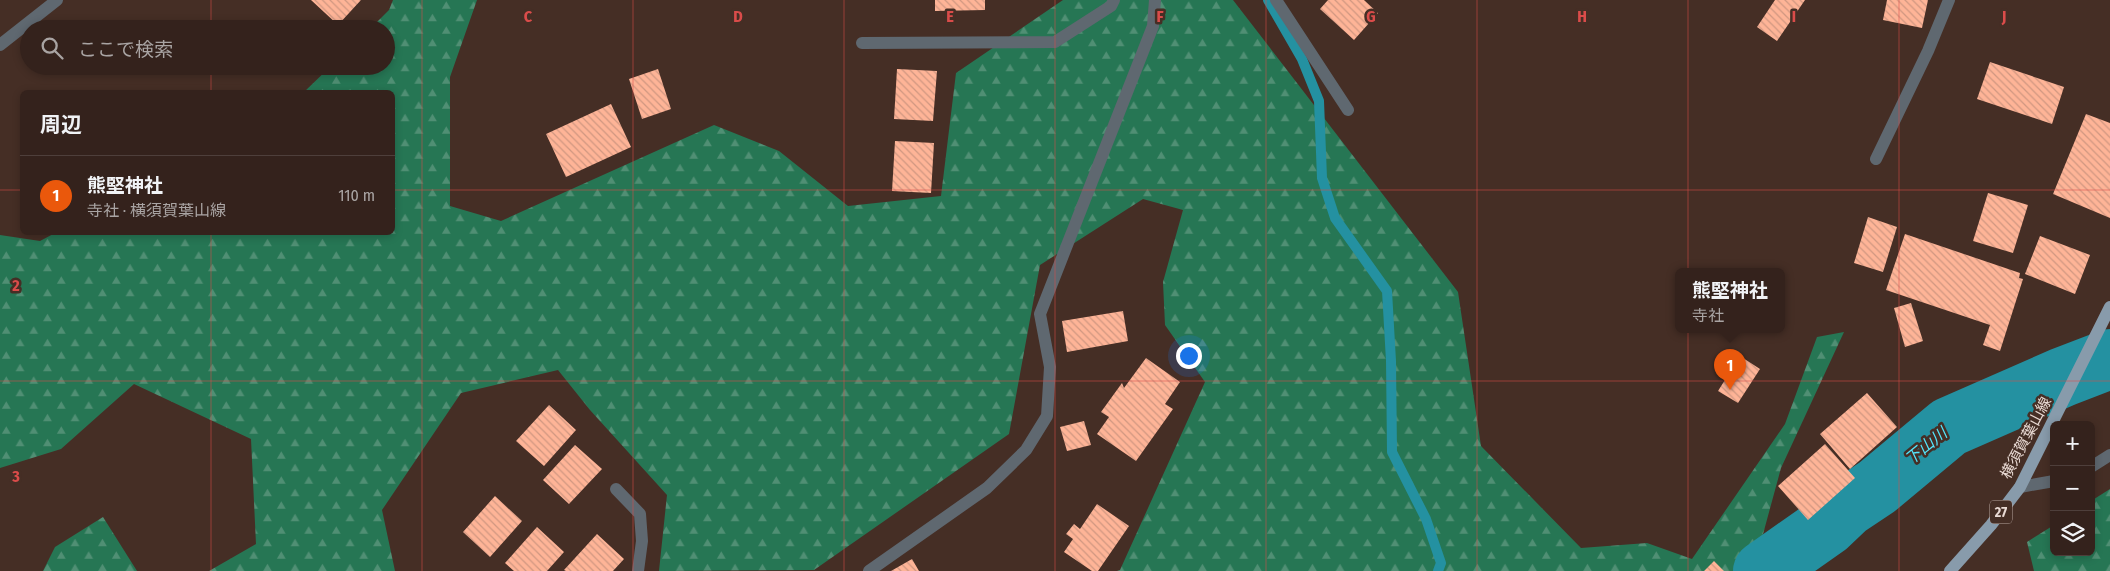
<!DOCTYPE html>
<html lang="ja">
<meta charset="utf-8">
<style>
body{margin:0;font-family:"Fira Sans Condensed","Noto Sans JP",sans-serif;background:#3f2f29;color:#f1f3f6}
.controls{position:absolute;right:15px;bottom:15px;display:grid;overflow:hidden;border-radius:8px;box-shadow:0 2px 8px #0003}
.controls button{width:45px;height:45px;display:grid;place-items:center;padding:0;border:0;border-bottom:1px solid #4e3f3b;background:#34221c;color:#f1f3f6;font:25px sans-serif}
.you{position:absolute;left:1188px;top:355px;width:18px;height:18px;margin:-12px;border:4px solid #fff;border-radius:50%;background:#1a73e8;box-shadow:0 0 0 8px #1a73e833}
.badge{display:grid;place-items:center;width:32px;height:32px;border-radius:50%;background:#ea580c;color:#fff;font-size:16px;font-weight:700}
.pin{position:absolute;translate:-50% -41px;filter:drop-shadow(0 1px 2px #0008)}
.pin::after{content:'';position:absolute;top:26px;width:18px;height:15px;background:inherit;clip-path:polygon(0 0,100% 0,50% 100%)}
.popup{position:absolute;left:1675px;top:268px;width:110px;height:65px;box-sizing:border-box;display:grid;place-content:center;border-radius:8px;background:#34221c;filter:drop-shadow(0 1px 4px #0005);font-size:16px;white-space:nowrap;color:#a9a4a3}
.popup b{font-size:19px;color:#f1f3f6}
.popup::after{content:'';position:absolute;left:50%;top:100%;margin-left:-10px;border:10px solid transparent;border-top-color:#34221c}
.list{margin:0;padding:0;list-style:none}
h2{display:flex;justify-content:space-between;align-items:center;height:65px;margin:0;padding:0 20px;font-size:21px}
h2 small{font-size:16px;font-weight:400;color:#a9a4a3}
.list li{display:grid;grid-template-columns:32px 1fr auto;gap:15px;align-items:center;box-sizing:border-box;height:80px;padding:0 20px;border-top:1px solid #4e3f3b}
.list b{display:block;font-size:19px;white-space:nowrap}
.list p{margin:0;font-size:16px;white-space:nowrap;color:#a9a4a3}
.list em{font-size:16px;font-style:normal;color:#a9a4a3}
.icon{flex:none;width:28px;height:28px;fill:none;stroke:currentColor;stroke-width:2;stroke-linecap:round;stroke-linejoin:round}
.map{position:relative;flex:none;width:2110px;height:571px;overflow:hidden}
.search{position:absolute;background:#34221c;box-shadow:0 2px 8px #0003;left:20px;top:20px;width:375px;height:55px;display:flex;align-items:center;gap:12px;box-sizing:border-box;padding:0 18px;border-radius:28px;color:#a9a4a3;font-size:19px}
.panel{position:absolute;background:#34221c;box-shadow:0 2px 8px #0003;left:20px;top:90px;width:375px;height:145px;border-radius:8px}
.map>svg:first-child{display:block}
.forest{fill:url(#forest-firs)}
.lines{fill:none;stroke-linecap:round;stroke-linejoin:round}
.stream{stroke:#2491a1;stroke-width:10}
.river{stroke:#2491a1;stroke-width:60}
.building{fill:url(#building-back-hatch)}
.minor{stroke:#5f6870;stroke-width:12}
.major{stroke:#889bab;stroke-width:12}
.grid{fill:none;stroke:#da4c4a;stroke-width:1;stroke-opacity:0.55}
.labels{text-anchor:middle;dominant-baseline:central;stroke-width:5;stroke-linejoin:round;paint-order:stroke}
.shield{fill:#452e25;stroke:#b8a6a0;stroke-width:1}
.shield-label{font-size:14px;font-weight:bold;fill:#e9dad4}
.street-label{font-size:15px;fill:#e9dad4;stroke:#452e25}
.water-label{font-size:16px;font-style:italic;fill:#54e6fc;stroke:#452e25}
.grid-label{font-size:16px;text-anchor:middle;font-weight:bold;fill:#da4c4a;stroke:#452e25;stroke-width:5;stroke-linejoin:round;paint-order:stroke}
</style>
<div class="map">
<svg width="2110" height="571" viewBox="0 0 2110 571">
<defs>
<pattern id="forest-firs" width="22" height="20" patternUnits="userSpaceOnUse" patternTransform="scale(1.25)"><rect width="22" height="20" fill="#267654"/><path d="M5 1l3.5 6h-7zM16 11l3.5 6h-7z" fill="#508f74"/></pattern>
<pattern id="building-back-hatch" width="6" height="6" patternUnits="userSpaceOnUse" patternTransform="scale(1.25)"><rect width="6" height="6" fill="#feb497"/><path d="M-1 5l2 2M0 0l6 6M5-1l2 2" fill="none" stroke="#d09781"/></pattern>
</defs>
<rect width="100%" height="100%" fill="#452e25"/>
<path class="forest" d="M393 0H477L450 77V206L501 221 714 125 779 151 848 206 941 196 956 73 1063 0H1233L1458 292 1481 446 1581 548 1647 543 1692 559 1785 424 1817 337 1844 332 1781 468 1753 571H1117L1120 570 1205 382 1165 325 1163 282 1183 210 1143 199 1040 265 1009 434 814 570 659 571 667 495 590 410 558 370 461 393 382 510 395 571H209L256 544 251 439 134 384 61 449 0 468V235L40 241 57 232H392V92H304L331 66H386V29H370L389 10Z
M2110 489V571H2034L2027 542 2054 525V552H2091V501Z
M103 517 137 571H43L55 547Z"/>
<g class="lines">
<path class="stream" d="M1268 0 1302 59 1319 101 1322 178 1335 218 1387 291 1391 361 1392 452 1426 519 1441 563 1438 571"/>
<path class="river" d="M1763 571 1827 526 1847 507 1877 487 1949 427 2063 377 2110 359"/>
</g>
<path class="building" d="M311 0H361L338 25Z
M935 0H985V10L935 11Z
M1328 0H1364L1378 13 1354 40 1320 9Z
M1775 0H1805L1777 41 1757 27Z
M1887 0H1928L1922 28 1883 20Z
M1990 62 2064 87 2052 124 1977 99Z
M658 69 671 109 642 119 629 79Z
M897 69 937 71 933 121 894 119Z
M611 104 631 147 566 177 546 134Z
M2086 114 2110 123V218L2053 194Z
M895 141 934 143 931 193 892 191Z
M1988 193 2028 205 2013 253 1973 241Z
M1868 217 1897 227 1883 272 1854 263Z
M1905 234 2020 273 2019 278 2023 279 2000 351 1983 345 1990 325 1886 290Z
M2040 236 2090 255 2075 294 2025 274Z
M1911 303 1923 341 1905 347 1894 308Z
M1123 311 1128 341 1067 352 1062 321Z
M1740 356 1760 369 1738 403 1718 391Z
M1146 358 1180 382 1165 404 1173 409 1136 461 1097 434 1109 417 1101 412 1122 383 1124 388Z
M1867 393 1897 427 1850 469 1820 434Z
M549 405 576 430 544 466 516 441Z
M1084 421 1091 445 1067 451 1060 427Z
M1825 444 1855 478 1808 520 1778 486Z
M575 445 602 469 569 504 543 480Z
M495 496 522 521 490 557 463 532Z
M1097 504 1129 526 1098 571H1092L1064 552 1073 539 1066 534 1074 524 1080 529Z
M537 527 564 552 547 571H514L505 563Z
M597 534 624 559 613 571H566L564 570Z
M912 559 919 571H891Z
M1714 561 1724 571H1704Z"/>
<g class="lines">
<path class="minor" d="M1276 0 1348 110
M862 43 1055 42 1111 6 1114 0
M0 45 57 0
M1876 159 1928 51 1949 0
M2091 467 2110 455
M2020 487 2054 481
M616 489 640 514 642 541 638 571
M869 571 987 488 1026 450 1047 416 1050 367 1040 314 1153 26 1155 0"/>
<path class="major" d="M1950 571 1991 525 2020 487 2110 307"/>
</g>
<path class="grid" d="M211 0V29M422 0V571M633 0V571M844 0V571M1055 0V571M1266 0V571M1477 0V571M1688 0V571M1899 0V571M211 66V92M0 190H22M392 190H2110M211 232V571M0 381H2110"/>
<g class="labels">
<rect class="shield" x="1990" y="500.5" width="22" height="23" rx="4"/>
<g class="shield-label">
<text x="2001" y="512">27</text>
</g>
<g class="street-label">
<text transform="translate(2026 438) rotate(-62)">横須賀葉山線</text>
</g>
<g class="water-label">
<text transform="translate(1926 446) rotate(-39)">下山川</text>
</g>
</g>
<g class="grid-label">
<text x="528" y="22">C</text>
<text x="738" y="22">D</text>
<text x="950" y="22">E</text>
<text x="1160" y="22">F</text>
<text x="1371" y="22">G</text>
<text x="1582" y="22">H</text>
<text x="1794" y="22">I</text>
<text x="2004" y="22">J</text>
<text x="16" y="291">2</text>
<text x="16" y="482">3</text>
</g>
</svg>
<div class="controls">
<button>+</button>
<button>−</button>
<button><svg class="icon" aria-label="layers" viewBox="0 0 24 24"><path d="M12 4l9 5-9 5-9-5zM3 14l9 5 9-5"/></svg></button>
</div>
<div class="you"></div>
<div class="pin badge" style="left:1730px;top:390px">1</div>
<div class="popup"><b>熊堅神社</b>寺社</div>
<div class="search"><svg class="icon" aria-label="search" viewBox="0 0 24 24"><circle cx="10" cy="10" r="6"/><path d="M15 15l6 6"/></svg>ここで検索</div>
<section class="panel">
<h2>周辺<small></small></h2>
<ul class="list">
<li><span class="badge">1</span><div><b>熊堅神社</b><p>寺社 · 横須賀葉山線</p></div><em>110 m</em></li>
</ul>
</section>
</div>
